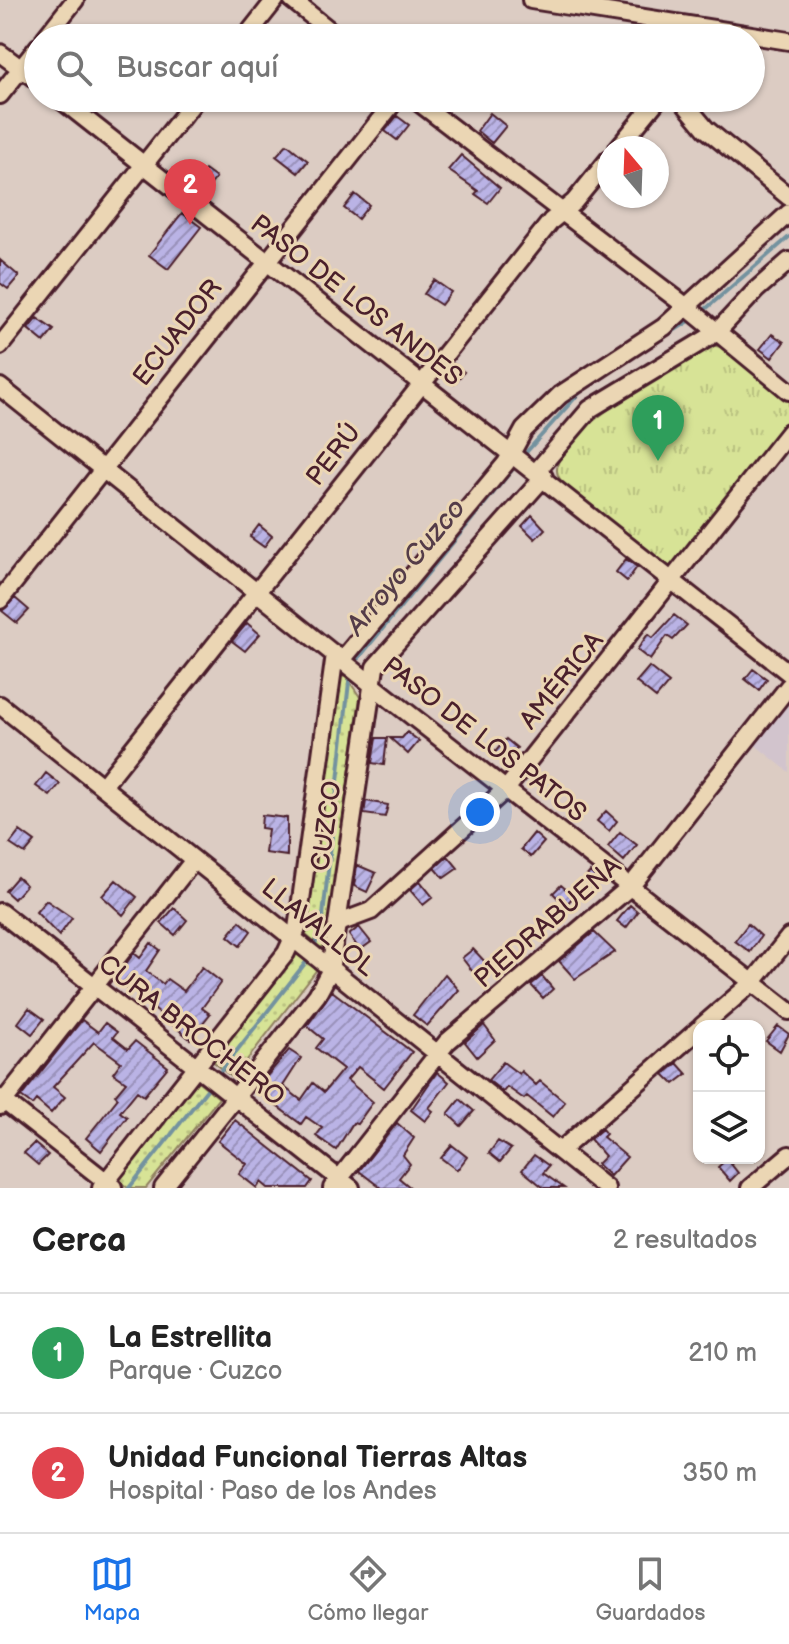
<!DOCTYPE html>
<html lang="es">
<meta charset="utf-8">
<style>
body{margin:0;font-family:"Balsamiq Sans",sans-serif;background:#f2f2f2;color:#222}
.controls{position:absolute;right:24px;bottom:24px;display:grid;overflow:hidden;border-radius:16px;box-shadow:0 2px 6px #0004}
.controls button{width:72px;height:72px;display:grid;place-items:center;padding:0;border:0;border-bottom:2px solid #e0e0e0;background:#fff;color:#222;font:40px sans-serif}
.compass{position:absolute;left:597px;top:136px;width:72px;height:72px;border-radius:50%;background:#fff;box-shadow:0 2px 6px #0004;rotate:341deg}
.you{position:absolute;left:480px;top:812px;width:28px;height:28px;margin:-20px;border:6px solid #fff;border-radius:50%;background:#1a73e8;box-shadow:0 0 0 12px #1a73e833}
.badge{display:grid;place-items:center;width:52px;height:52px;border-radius:50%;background:#1a73e8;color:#fff;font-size:26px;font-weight:700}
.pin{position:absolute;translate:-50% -66px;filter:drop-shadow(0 2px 4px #0008)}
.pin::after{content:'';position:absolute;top:42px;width:28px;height:24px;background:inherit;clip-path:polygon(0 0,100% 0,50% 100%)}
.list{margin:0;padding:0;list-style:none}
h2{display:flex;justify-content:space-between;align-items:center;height:104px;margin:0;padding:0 32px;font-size:34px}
h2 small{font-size:26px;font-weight:400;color:#767676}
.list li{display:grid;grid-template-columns:52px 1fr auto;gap:24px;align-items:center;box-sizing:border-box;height:120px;padding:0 32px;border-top:2px solid #e0e0e0}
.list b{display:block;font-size:30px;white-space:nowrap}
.list p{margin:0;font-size:26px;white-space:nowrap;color:#767676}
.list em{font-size:26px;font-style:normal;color:#767676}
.icon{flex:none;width:44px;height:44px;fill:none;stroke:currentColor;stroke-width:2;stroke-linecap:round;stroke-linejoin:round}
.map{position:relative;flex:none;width:789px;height:1188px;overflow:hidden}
.search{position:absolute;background:#fff;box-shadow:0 2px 6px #0004;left:24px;right:24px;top:24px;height:88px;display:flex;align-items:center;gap:20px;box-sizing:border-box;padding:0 28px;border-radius:44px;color:#767676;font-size:30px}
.sheet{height:344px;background:#fff}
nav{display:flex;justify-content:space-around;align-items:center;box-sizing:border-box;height:112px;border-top:2px solid #e0e0e0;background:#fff;font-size:22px;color:#767676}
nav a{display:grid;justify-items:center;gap:4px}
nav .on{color:#1a73e8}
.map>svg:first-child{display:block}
.built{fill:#d2c4cd}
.grass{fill:url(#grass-dots);stroke:#908160;stroke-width:2}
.park{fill:url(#park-tufts);stroke:#908160;stroke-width:2}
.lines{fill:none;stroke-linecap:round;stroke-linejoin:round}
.stream{stroke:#73929f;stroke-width:4}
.building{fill:url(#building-hatch);stroke:#4a1f2b;stroke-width:2}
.minor-casing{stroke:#4a1f2b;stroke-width:22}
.minor{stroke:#ebd6b4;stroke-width:16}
.labels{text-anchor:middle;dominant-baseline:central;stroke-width:6;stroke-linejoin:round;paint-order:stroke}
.street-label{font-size:26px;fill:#4a1f2b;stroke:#ebd6b4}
.water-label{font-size:28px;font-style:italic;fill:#543c48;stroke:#ebd6b4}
</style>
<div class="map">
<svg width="789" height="1188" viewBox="0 0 789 1188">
<defs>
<pattern id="grass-dots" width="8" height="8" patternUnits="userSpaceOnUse" patternTransform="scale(2)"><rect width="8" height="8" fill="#d7e396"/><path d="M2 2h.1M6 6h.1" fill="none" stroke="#bac281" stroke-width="1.8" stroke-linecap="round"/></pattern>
<pattern id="park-tufts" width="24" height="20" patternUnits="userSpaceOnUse" patternTransform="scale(2)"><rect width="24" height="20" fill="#d7e396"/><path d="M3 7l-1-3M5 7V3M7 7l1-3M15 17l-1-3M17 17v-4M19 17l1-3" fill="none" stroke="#bac281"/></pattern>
<pattern id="building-hatch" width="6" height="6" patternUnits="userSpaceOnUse" patternTransform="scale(2)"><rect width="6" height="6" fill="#bab3e5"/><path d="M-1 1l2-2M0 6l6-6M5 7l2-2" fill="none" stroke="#9991ba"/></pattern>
</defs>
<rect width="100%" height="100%" fill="#dcccc3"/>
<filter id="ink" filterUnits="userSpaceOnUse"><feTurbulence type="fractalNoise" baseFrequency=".0125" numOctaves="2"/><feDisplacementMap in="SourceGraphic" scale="16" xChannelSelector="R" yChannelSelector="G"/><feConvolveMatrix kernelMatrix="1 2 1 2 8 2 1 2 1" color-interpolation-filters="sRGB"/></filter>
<g filter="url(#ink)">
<path class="built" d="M789 701V772L754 744Z"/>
<path class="grass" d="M345 675 360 697 326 940 321 948 306 935 335 679Z
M293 952 318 968 233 1078 209 1058Z
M194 1078 219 1098 146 1188H128L115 1178Z"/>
<path class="park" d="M710 345 722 347 789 401V422L669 570 566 487C562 482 557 477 557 471 554 431 679 365 710 345Z"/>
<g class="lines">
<path class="stream" d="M701 313 789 237
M634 356 694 318
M522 457 583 389
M353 665 517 464
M314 949 323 916 350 673
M217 1076 310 957
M129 1188 212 1083"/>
</g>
<path class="building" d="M490 113 506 126 492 143 477 131Z
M397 116 409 125 397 140 385 131Z
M287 144 308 161 298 173 276 156Z
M461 155 500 188 488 203 475 194 478 191 448 170Z
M205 170 216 178 206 191 195 181Z
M355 194 369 205 358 219 344 208Z
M182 213 201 227 168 269 149 255Z
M0 260 19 276 8 289 0 283Z
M434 280 451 292 441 305 424 294Z
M37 318 54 330 44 342 28 329Z
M772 334 784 342 772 358 760 349Z
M452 363 464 372 454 384 443 375Z
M532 515 545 529 535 539 522 526Z
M259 525 272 536 264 547 250 537Z
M626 559 637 567 627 581 616 572Z
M15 598 29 610 17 623 2 611Z
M674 615 687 625 673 640 667 636 650 660 637 650 648 634 653 638Z
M247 623 260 634 245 651 232 641Z
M649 667 669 683 656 698 636 682Z
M753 669 767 679 759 690 745 679Z
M407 732 419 741 408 754 390 738H402Z
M376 738H387L384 765 372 763Z
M506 739 517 748 506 761 495 752Z
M46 773 60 784 50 796 36 786Z
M366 801 388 805 385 817 364 814Z
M606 811 617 821 609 831 597 821Z
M262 815 287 818V856L265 853 268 829 261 828Z
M20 831 35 842 25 854 10 844Z
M620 832 637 845 624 861 608 847Z
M534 833 544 842 531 857 521 849Z
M448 856 458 868 444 878 435 868Z
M357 865 376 873 367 892 354 886Z
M590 872 599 881 586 899 575 890Z
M17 877 26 885 14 899 5 891Z
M116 880 137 897 123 915 102 896Z
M420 881 433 897 423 905 410 890Z
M561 885 574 896 565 906 553 893Z
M46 900 72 918 59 936 36 912Z
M630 905 638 912 626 928 617 921Z
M174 908 187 920 175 935 161 923Z
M240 921 251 931 240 946 228 936Z
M748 924 761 936 750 952 735 941Z
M359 927 371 942 360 950 349 935Z
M594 932 615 952 575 979 559 961Z
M151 943 160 950 146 971 163 984 167 979 184 991 202 967 221 982 202 1008 210 1014 190 1039 148 1004 152 999 133 984 128 990 114 980 134 953 140 958Z
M473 949 488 965 476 976 462 958Z
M445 974 459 990 427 1026 413 1015Z
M542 976 553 989 543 998 531 985Z
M332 991 412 1052 384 1088 358 1067 347 1080 373 1102 357 1124 353 1123 336 1150 316 1136 322 1128 306 1117 301 1124 255 1090 289 1050 301 1058 283 1086 301 1100 313 1083 324 1092 343 1069 316 1048 323 1039 307 1026Z
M29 1008 44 1019 32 1034 18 1023Z
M82 1020 98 1032 105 1023 117 1032 113 1037 128 1049 135 1041 168 1067 144 1096 137 1091 120 1112 127 1117 101 1151 86 1138 118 1098 115 1095 126 1082 113 1073 121 1062 94 1042 53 1087 65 1097 51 1113 36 1100 32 1105 21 1097Z
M484 1025 495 1040 477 1057 465 1042Z
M778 1026 789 1034 780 1051 766 1041Z
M503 1062 519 1074 521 1071 536 1085 540 1081 565 1102 553 1117 527 1096 524 1099 507 1087 503 1092 488 1080Z
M677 1063 687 1074 674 1084 664 1074Z
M437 1072 449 1082 429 1108 433 1111 425 1121 411 1110Z
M460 1099 474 1111 461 1126 448 1114Z
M235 1120 312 1181 307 1188H268L261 1182 257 1188 239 1174 247 1164 218 1141Z
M397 1123 414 1138 403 1155 410 1164 399 1178 411 1188H381L359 1171Z
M602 1129 606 1134 603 1137 627 1157 610 1176 597 1164 605 1156 590 1139Z
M498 1141 511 1149 500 1162 489 1153Z
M34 1143 48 1155 38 1165 24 1153Z
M452 1145 467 1157 457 1170 441 1158Z
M534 1155 549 1166 543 1173 564 1188H544L522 1170Z
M727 1159 738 1173 730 1181 718 1167Z"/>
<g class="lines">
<g class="minor-casing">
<path id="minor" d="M292 0 339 38
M531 0 789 41
M45 38 75 0
M245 38 275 0
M0 53 38 81
M0 95 38 47
M59 98 789 673
M413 98 687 307 789 391
M680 98 706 129 789 197
M618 148 659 98
M0 346 197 98
M0 387 385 695 789 1011
M536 472 590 409 716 333 756 290 789 261
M0 600 397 98
M342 660 506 463 524 430 560 395 664 327 789 213
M0 705 606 1188
M103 786 551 221 574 202 609 159
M0 912 351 1188
M339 923 371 911 507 788 789 432
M702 1026 753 982 789 937
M0 1098 113 1187
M0 1106 194 860
M560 1151 699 1029
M101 1188 286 953 297 929 335 654
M163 1188 317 995 330 971 375 667 544 477
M332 1188 447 1042 631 886 789 686
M750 1188 789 1155"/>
</g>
<use href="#minor" class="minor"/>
</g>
</g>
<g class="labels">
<g class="street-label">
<text transform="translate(356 301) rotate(38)">PASO DE LOS ANDES</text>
<text transform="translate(178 333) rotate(-52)">ECUADOR</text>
<text transform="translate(334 455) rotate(-52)">PERÚ</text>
<text transform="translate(562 681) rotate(-51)">AMÉRICA</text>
<text transform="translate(484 740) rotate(38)">PASO DE LOS PATOS</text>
<text transform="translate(327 826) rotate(-82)">CUZCO</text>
<text transform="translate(548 923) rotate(-41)">PIEDRABUENA</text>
<text transform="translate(318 928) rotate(39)">LLAVALLOL</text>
<text transform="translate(191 1031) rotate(38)">CURA BROCHERO</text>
</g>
<g class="water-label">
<text transform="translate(406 567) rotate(-50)">Arroyo Cuzco</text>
</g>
</g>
</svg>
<div class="controls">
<button><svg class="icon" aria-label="locate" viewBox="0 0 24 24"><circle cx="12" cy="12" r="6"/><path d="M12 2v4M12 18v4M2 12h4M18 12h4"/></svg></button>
<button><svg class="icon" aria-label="layers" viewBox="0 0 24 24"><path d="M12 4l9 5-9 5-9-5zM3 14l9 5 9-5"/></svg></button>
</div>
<svg class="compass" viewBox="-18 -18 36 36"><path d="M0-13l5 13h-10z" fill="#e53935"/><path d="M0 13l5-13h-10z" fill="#767676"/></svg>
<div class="you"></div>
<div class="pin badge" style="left:658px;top:461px;background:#2e9e5b">1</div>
<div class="pin badge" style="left:190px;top:225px;background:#e0444e">2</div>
<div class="search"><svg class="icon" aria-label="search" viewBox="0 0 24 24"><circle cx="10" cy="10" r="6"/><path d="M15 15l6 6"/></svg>Buscar aquí</div>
</div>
<section class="sheet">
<h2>Cerca<small>2 resultados</small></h2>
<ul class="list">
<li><span class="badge" style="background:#2e9e5b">1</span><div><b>La Estrellita</b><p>Parque · Cuzco</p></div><em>210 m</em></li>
<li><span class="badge" style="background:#e0444e">2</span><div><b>Unidad Funcional Tierras Altas</b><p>Hospital · Paso de los Andes</p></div><em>350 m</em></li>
</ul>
</section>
<nav>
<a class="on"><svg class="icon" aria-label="map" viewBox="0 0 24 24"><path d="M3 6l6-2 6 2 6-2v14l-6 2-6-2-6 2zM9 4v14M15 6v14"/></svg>Mapa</a>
<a><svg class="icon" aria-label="directions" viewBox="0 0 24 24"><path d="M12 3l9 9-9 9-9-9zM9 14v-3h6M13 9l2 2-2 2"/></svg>Cómo llegar</a>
<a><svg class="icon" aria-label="saved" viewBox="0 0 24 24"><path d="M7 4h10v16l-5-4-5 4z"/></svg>Guardados</a>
</nav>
